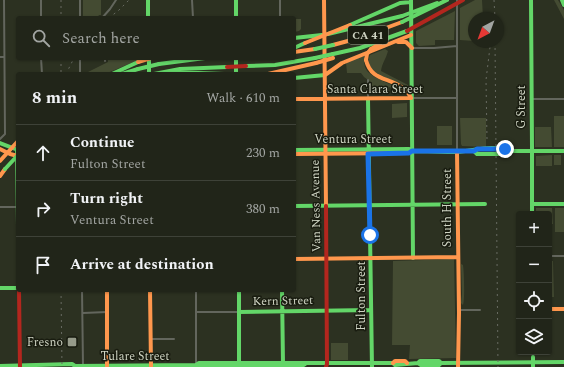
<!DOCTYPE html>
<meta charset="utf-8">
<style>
body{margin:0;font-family:Spectral,serif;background:#2d3126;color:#f1f3f6}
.controls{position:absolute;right:12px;bottom:12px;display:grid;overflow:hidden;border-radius:4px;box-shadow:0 1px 3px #0004}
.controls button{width:36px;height:36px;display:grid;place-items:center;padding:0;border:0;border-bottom:1px solid #3e4238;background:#212519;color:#f1f3f6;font:20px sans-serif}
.compass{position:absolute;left:468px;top:12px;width:36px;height:36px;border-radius:50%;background:#212519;box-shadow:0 1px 3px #0004;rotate:221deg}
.stop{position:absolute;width:12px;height:12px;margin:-9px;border:3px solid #1a73e8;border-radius:50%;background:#fff}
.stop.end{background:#1a73e8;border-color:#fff;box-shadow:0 1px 4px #0008}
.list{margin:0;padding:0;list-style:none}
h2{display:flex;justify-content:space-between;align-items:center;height:52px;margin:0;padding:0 16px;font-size:17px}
h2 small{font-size:13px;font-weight:400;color:#a2a5a2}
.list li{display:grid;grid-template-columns:26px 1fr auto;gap:12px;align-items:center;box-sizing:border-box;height:56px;padding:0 16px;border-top:1px solid #3e4238}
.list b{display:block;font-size:15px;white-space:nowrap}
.list p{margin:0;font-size:13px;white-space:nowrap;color:#a2a5a2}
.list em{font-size:13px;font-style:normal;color:#a2a5a2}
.icon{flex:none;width:22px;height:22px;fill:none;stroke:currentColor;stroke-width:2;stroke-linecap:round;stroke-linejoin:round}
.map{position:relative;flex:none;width:564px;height:367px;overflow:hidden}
.search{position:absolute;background:#212519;box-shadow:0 1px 3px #0004;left:16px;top:16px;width:280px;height:44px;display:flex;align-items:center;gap:10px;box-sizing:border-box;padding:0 14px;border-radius:4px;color:#a2a5a2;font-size:15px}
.panel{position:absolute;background:#212519;box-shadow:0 1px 3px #0004;left:16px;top:72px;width:280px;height:220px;border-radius:4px}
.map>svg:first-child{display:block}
.green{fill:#444b32}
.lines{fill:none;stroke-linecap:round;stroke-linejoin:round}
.street{stroke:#63665d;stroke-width:2}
.fast{stroke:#63d668;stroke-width:4}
.slow{stroke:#ff974d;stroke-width:4}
.jam{stroke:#b3261e;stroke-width:4}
.rail{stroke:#686b62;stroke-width:1;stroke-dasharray:2 4;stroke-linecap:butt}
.fast-bridge{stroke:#63d668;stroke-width:4}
.slow-bridge{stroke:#ff974d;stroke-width:4}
.jam-bridge{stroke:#b3261e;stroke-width:4}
.route{stroke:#1a73e8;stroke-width:5}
.poi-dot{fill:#969b8a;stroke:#191c10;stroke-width:1.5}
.labels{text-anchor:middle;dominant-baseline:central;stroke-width:3;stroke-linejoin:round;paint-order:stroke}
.shield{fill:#191c10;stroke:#989d8d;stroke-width:1}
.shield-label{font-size:11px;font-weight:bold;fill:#cfd4c3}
.street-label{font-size:12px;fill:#cfd4c3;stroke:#191c10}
.poi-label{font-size:12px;fill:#cfd4c3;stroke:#191c10;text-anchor:end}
</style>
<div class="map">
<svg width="564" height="367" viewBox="0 0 564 367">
<rect width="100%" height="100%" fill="#2c3121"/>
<path class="green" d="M83 0H101V15H99L97 18H83Z
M475 0H482L483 18H474V41L460 40V8Z
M554 0H558L564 10V19Z
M455 11 454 40H435V45L419 46 416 43V31Z
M294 19H301V29L299 31 294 32Z
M385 49 388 51C386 59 382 63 381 71L408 85V86C400 84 373 74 370 67 368 64 368 59 370 55Z
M364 56C364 60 364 66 366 69 370 78 395 85 404 91L405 94 403 95 399 91 389 87V93H372V83L364 77 361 73H347L346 62Z
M108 58H143L105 74H84L108 62Z
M407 103V117L392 118V104Z
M554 116H564V147H554Z
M460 118H486V147L462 146 461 144Z
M437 126H452V145H437Z
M535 127H551L552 147H535Z
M552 155V166H536V156Z
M554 155H561V165H554Z
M536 208H552L553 224H549V214H536Z
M555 208H564V232H555Z
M454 259 456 358 409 359 410 345H392L393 261Z
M549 261H553L554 297H549Z
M461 264 463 265C464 271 465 300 463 305L461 303 462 294Z
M331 343H348V360H331Z"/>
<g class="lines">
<path class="street" d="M41 0V18
M80 0V18
M192 0 193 18
M457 0V151
M102 18 110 9 116 0
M280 18V0
M413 48H434L457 46
M0 57H4
M41 58 42 74
M80 58V74
M105 58V61
M368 80V99
M411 98H456
M531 99H564
M0 139 5 134 4 0
M0 207H18
M549 256H564
M82 290 83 366
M459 310H480
M196 312H239
M83 313 107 312
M151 339H174
M196 365V290"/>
<path class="fast" d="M148 0V18
M236 0V18
M411 0 413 258
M531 0 532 147
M562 0 564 5
M350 25 400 3 411 2
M328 34 402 16
M294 38 322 35
M294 48 305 43
M333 54 360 48 407 31
M149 58V74
M236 58V74
M159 64 205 58
M246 66 275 65 315 58
M173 72 224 74
M112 74 138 62
M122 74 138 69
M154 74 180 69 227 67
M294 78 325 75
M368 99 372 367
M0 143 18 150
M17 150 18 225
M294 150 409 149 412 151C427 151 442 152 457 152 474 151 494 144 510 151H564
M474 151 477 154H505L510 151
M532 157V214
M532 204H564
M294 206 485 204
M0 288H18
M239 290V363
M282 290 283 364
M239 312 371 310
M418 363 420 361H439L441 363
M196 365 199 363H393L395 365 418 363 421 365H439L441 363 564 362
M0 366 72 364 75 366 196 365 199 367 302 366 305 364"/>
<path class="slow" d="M324 0 326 206
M398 42H406L412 48
M333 45 359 38 402 22
M371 49 381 43
M294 52 315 49
M366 60C371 81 389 77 403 88 407 90 409 94 411 98
M268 74 316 63
M325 75 342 63 411 35
M294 99 411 98
M0 149 10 154 18 156
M457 151 459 313 458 367
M294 154 409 153 412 151
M0 176 5 169
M294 259 458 257
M107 290V366
M150 290 151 366
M549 309H564
M393 363 395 361H405L407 363"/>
<path class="jam" d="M326 206 327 364 326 367
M19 290 20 367"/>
<path class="rail" d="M61 0V18
M494 0 495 18
M109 18 119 10 129 0
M495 42 498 367
M61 58V74
M66 74 74 58
M487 139 486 80 490 47
M61 290 62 367"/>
<path class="fast-bridge" d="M402 16 437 3
M402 22 447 0
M315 49 333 45
M315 58 333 54
M138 69 159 64
M532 147V157
M5 169 18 155
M533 357V367"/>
<path class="slow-bridge" d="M305 43 350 25
M366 60 367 54 371 49
M138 62 151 58
M316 63 333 58
M0 161 18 141"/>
<path class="jam-bridge" d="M407 31 463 0
M227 67 246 66"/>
</g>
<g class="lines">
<path class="route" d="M370 235 368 154 409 153 412 151H474L477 149H505"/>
</g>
<rect class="poi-dot" x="67" y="337" width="10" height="10" rx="2"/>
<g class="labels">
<rect class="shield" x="348" y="26" width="40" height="18" rx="3"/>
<g class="shield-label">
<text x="368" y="35">CA 41</text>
</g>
<g class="street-label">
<text x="375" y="89">Santa Clara Street</text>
<text transform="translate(521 107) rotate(-90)">G Street</text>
<text x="353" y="139">Ventura Street</text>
<text transform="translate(316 206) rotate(-91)">Van Ness Avenue</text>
<text transform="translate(447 208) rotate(-90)">South H Street</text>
<text transform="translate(361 296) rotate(-90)">Fulton Street</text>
<text transform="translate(283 301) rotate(-1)">Kern Street</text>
<text x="135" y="356">Tulare Street</text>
</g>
<g class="poi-label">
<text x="63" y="342">Fresno</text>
</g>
</g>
</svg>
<div class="controls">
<button>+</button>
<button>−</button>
<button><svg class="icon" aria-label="locate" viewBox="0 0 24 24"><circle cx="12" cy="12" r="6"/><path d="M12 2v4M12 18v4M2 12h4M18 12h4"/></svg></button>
<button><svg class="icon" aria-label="layers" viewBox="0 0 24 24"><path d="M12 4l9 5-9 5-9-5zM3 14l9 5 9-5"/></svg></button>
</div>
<svg class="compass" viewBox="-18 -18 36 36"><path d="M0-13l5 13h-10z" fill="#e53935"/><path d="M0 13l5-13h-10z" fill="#a2a5a2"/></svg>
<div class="stop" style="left:370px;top:235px"></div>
<div class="stop end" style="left:505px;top:149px"></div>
<div class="search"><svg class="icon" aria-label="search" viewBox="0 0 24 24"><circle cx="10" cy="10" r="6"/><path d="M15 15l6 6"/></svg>Search here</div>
<section class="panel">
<h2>8 min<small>Walk · 610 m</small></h2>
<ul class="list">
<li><svg class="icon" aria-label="ahead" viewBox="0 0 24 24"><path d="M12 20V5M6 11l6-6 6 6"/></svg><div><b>Continue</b><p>Fulton Street</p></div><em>230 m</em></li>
<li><svg class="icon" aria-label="right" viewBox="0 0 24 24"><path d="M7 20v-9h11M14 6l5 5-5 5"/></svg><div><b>Turn right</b><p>Ventura Street</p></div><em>380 m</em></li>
<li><svg class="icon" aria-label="arrive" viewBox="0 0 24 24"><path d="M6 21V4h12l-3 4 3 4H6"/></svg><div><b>Arrive at destination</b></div></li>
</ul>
</section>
</div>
